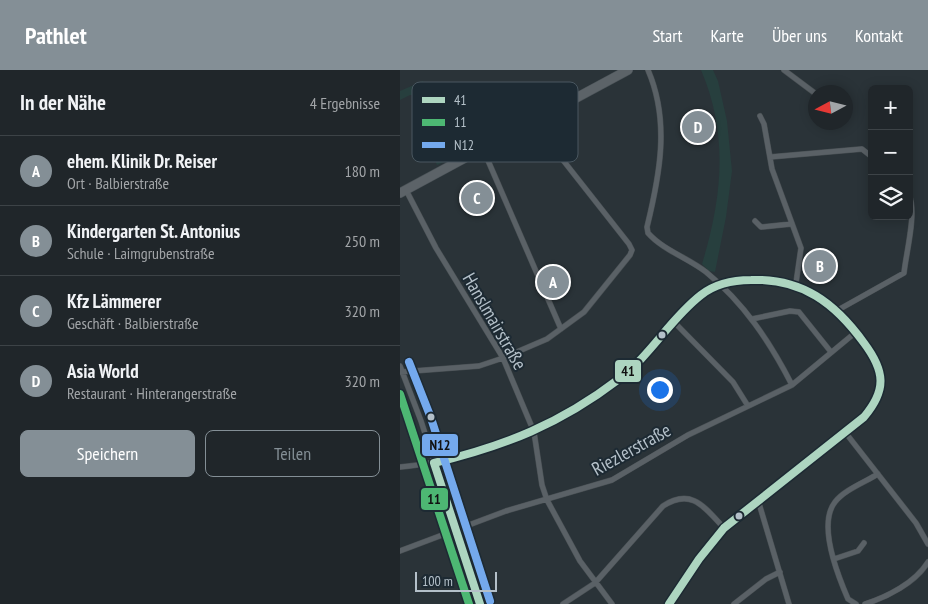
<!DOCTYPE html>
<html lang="de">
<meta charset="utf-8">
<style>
body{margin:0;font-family:"PT Sans Narrow",sans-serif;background:#282e32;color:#f1f3f6}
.controls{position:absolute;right:15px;top:15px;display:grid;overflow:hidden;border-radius:8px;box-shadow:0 2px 12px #0003}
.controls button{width:45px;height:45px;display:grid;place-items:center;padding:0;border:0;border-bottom:1px solid #3d4347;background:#20262a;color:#f1f3f6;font:25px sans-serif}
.compass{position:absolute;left:408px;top:15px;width:45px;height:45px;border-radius:50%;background:#20262a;box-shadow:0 2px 12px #0003;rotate:263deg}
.scale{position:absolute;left:15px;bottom:12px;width:82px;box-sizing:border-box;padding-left:5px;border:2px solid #b4c0c9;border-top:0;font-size:14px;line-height:18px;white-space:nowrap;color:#b4c0c9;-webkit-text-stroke:4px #1d2a33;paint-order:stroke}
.you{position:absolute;left:259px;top:319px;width:18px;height:18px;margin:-12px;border:4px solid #fff;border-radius:50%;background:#1a73e8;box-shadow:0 0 0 8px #1a73e833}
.badge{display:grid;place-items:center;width:32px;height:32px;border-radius:50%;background:#848f96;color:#fff;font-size:16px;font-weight:700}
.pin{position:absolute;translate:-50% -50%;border:2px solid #fff;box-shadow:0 1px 5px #0006}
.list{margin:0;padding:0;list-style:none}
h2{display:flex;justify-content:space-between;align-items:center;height:65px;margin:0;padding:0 20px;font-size:21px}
h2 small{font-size:16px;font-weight:400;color:#a2a5a8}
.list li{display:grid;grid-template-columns:32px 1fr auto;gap:15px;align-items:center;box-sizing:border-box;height:70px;padding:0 20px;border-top:1px solid #3d4347}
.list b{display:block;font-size:19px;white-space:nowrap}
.list p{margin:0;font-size:16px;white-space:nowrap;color:#a2a5a8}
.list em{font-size:16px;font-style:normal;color:#a2a5a8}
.actions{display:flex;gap:10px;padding:15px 20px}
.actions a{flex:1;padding:11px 0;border:1px solid #848f96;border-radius:8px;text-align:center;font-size:18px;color:#848f96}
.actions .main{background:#848f96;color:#fff}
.icon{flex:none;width:28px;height:28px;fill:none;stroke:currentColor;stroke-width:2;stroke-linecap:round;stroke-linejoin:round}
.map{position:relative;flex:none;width:528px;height:534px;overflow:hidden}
header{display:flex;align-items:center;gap:30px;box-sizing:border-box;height:70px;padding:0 25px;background:#848f96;color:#fff}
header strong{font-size:24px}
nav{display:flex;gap:28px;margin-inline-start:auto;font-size:18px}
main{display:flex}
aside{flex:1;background:#20262a}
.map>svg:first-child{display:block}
.green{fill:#273f3e}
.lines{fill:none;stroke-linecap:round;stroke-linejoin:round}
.street-casing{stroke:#484f53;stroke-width:6}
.primary-casing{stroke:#485055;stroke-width:10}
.street{stroke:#5a6166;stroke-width:5}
.primary{stroke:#5c6368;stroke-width:9}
.bus-1-casing{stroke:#1d2a33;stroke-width:11}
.bus-2-casing{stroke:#1d2a33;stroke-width:11}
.bus-3-casing{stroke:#1d2a33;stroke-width:11}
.bus-1{stroke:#add5c0;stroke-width:8}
.bus-2{stroke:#4db773;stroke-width:8}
.bus-3{stroke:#74a9ed;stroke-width:8}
.bus-dot{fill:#b4c0c9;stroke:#1d2a33;stroke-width:2}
.labels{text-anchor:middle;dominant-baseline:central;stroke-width:4;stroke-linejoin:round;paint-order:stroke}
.street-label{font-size:19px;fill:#b4c0c9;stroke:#1d2a33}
.key{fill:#1d2a33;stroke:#4a5760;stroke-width:1}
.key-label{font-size:14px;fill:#b4c0c9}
.line-badge{stroke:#1d2a33;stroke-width:2}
.pale-badge-label{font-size:14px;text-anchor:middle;font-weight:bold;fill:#111}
</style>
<header>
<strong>Pathlet</strong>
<nav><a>Start</a><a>Karte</a><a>Über uns</a><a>Kontakt</a></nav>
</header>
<main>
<aside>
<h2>In der Nähe<small>4 Ergebnisse</small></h2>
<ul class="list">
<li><span class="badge">A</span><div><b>ehem. Klinik Dr. Reiser</b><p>Ort · Balbierstraße</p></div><em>180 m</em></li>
<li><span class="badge">B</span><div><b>Kindergarten St. Antonius</b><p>Schule · Laimgrubenstraße</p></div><em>250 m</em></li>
<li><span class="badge">C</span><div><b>Kfz Lämmerer</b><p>Geschäft · Balbierstraße</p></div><em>320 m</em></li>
<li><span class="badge">D</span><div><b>Asia World</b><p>Restaurant · Hinterangerstraße</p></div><em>320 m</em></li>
</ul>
<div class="actions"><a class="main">Speichern</a><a>Teilen</a></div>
</aside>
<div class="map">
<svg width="528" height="534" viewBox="0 0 528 534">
<rect width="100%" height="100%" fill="#2a3338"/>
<path class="green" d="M301 0H313L318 11 327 51 332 101 326 147 315 202 309 201 302 194C322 128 329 65 301 0Z
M23 11 51 89 37 95 34 88 39 86C46 67 31 41 21 25H10L0 30V21Z"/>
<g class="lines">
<g class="street-casing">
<path id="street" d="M248 0C270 51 260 104 247 157L248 163C263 180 288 188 306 202 344 233 370 272 392 315
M384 0 416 24
M360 46 364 54 372 99 401 178 396 213
M83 79 161 259
M370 87 462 79 472 87
M6 120 36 178 103 288 134 362 142 415 147 430 180 491 212 534
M355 151 361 157 391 154
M438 240 504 203C506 183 517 143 509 125
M352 249 390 241 399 242 431 282
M275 253 333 312 348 336
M0 296 21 351 80 534
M0 302 79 296 103 288 147 269 184 242 230 185 232 180 229 174 133 52
M445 362 516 453 528 474
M0 397C38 394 101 377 135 361 164 347 192 328 219 309 250 287 269 254 297 228 310 216 326 212 342 210 402 204 432 228 465 274 485 301 489 321 464 347L324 458 299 489 269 534
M358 430 389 534
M0 481 106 441 212 410 288 365 392 315 456 262
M434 489 458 481 464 473
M163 534 195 513 263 436C292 417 305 438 324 458
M334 534 366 509 380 502
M456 534 448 529C438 506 417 455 435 432 444 420 465 412 478 404
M465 534C487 527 515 513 528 492"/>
</g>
<g class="primary-casing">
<path id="primary" d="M0 123 228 0"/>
</g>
<use href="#street" class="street"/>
<use href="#primary" class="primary"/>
<g class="bus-1-casing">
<path id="bus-1" d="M34 393C105 376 160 354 219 309 251 285 270 249 301 225 315 214 333 210 351 210 402 208 435 233 464 273 485 301 487 320 464 347L324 458 299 489 269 534
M34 393 80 534"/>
</g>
<g class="bus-2-casing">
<path id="bus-2" d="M0 324 69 534"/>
</g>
<g class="bus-3-casing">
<path id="bus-3" d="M9 292 31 348 90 531"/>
</g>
<use href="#bus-1" class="bus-1"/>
<use href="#bus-2" class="bus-2"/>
<use href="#bus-3" class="bus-3"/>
</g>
<g class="bus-dot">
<circle cx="262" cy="265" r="4.5"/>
<circle cx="31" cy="347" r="4.5"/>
<circle cx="339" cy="446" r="4.5"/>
</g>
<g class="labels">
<g class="street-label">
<text transform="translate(95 251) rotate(60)">Hanslmairstraße</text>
<text transform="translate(231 379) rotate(-29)">Riezlerstraße</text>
</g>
</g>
<rect x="12" y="12" width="166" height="80" rx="8" class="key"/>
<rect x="22" y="27" width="23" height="6" fill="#add5c0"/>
<rect x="22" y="49" width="23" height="7" fill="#4db773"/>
<rect x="22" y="72" width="23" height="6" fill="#74a9ed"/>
<g class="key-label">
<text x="54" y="35">41</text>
<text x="54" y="57">11</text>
<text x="54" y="80">N12</text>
</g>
<g class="line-badge">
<rect x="214" y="289" width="28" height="24" rx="5" fill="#add5c0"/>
<rect x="21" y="363" width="38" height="24" rx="5" fill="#74a9ed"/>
<rect x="20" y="417" width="29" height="24" rx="5" fill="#4db773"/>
</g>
<g class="pale-badge-label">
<text x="228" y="306">41</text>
<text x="40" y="380">N12</text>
<text x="34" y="434">11</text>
</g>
</svg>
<div class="controls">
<button>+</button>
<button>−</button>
<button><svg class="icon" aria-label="layers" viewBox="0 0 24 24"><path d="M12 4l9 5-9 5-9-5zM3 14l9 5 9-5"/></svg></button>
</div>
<svg class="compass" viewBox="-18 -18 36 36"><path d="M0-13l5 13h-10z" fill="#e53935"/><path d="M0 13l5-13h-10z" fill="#a2a5a8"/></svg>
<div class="scale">100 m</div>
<div class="you"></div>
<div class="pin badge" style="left:153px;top:212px">A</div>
<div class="pin badge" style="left:420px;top:196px">B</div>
<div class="pin badge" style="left:77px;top:128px">C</div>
<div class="pin badge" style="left:298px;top:57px">D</div>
</div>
</main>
